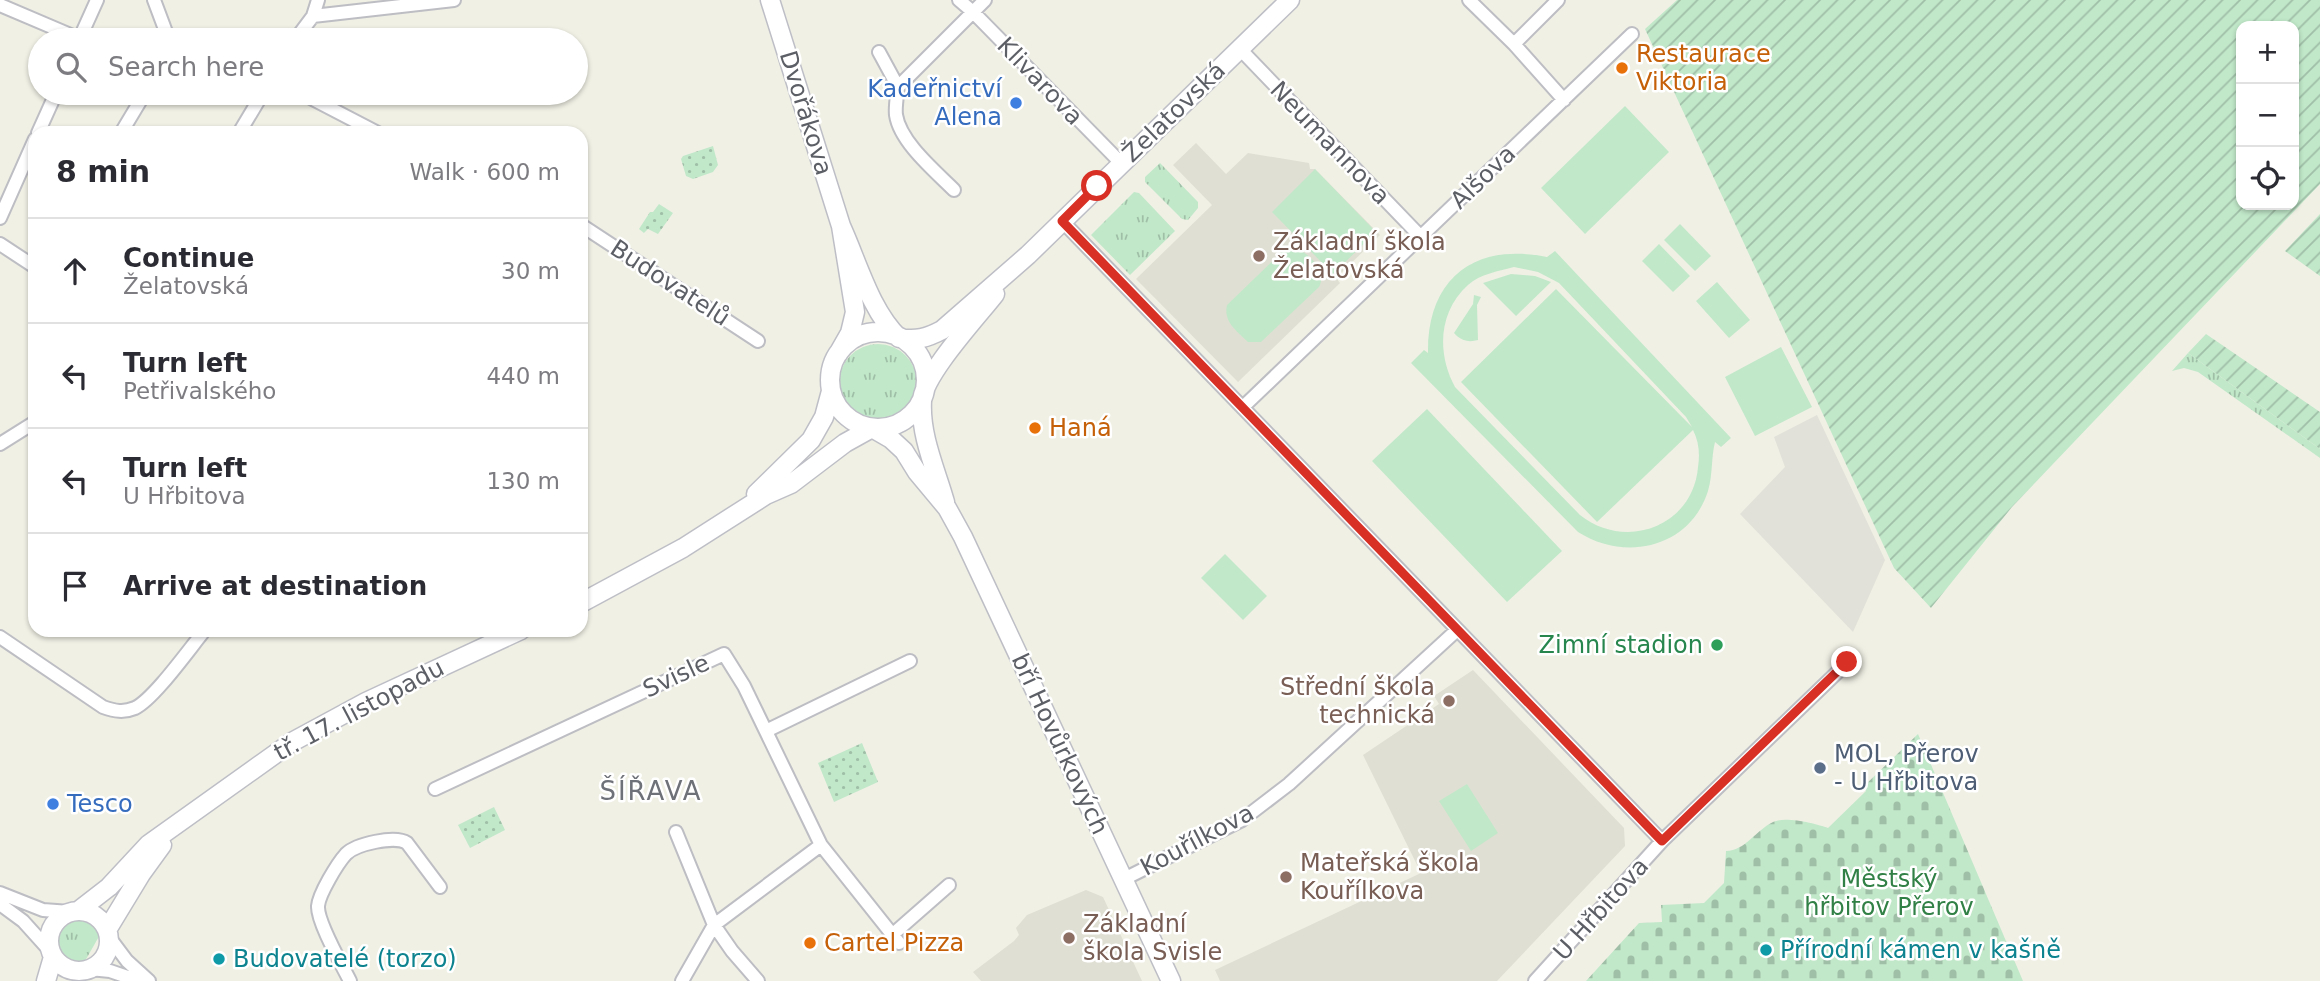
<!DOCTYPE html>
<meta charset="utf-8">
<style>
body{margin:0;font-family:"DejaVu Sans",sans-serif;background:#f2f2f3;color:#2b2b33}
.controls{position:absolute;right:21px;top:21px;display:grid;overflow:hidden;border-radius:14px;box-shadow:0 2px 5px #0004}
.controls button{width:63px;height:63px;display:grid;place-items:center;padding:0;border:0;border-bottom:2px solid #e1e1e2;background:#fff;color:#2b2b33;font:35px sans-serif}
.stop{position:absolute;width:21px;height:21px;margin:-16px;border:5px solid #d93025;border-radius:50%;background:#fff}
.stop.end{background:#d93025;border-color:#fff;box-shadow:0 2px 7px #0008}
.list{margin:0;padding:0;list-style:none}
h2{display:flex;justify-content:space-between;align-items:center;height:91px;margin:0;padding:0 28px;font-size:30px}
h2 small{font-size:23px;font-weight:400;color:#7c7c81}
.list li{display:grid;grid-template-columns:46px 1fr auto;gap:21px;align-items:center;box-sizing:border-box;height:105px;padding:0 28px;border-top:2px solid #e1e1e2}
.list b{display:block;font-size:26px;white-space:nowrap}
.list p{margin:0;font-size:23px;white-space:nowrap;color:#7c7c81}
.list em{font-size:23px;font-style:normal;color:#7c7c81}
.icon{flex:none;width:38px;height:38px;fill:none;stroke:currentColor;stroke-width:2;stroke-linecap:round;stroke-linejoin:round}
.map{position:relative;flex:none;width:2320px;height:981px;overflow:hidden}
.search{position:absolute;background:#fff;box-shadow:0 2px 5px #0004;left:28px;top:28px;width:560px;height:77px;display:flex;align-items:center;gap:18px;box-sizing:border-box;padding:0 24px;border-radius:38px;color:#7c7c81;font-size:26px}
.panel{position:absolute;background:#fff;box-shadow:0 2px 5px #0004;left:28px;top:126px;width:560px;height:511px;border-radius:21px}
.map>svg:first-child{display:block}
.industrial{fill:#e1e1d9}
.education{fill:#e0dfd3}
.grass{fill:url(#grass-tufts)}
.cemetery{fill:url(#cemetery-stones)}
.park{fill:url(#park-dots)}
.garden{fill:url(#garden-furrows);fill-rule:evenodd}
.pitch{fill:#c1e8c9;fill-rule:evenodd}
.lines{fill:none;stroke-linecap:round;stroke-linejoin:round}
.minor-casing{stroke:#bdbdc4;stroke-width:16}
.secondary-casing{stroke:#bebfc6;stroke-width:21}
.minor{stroke:#fff;stroke-width:12}
.secondary{stroke:#fff;stroke-width:18}
.route{stroke:#d93025;stroke-width:9}
.food-dot{fill:#e8710a;stroke:#fff;stroke-width:2.5}
.shop-dot{fill:#3f7fe0;stroke:#fff;stroke-width:2.5}
.education-dot{fill:#8d6e63;stroke:#fff;stroke-width:2.5}
.leisure-dot{fill:#2e9e5b;stroke:#fff;stroke-width:2.5}
.service-dot{fill:#5c6f8a;stroke:#fff;stroke-width:2.5}
.culture-dot{fill:#0f9aa8;stroke:#fff;stroke-width:2.5}
.labels{text-anchor:middle;dominant-baseline:central;stroke-width:5;stroke-linejoin:round;paint-order:stroke}
.food-label{font-size:24px;fill:#c56008;stroke:#fff;text-anchor:start}
.street-label{font-size:24px;fill:#5d5f66;stroke:#fff}
.shop-label{font-size:24px;fill:#366cbe;stroke:#fff;text-anchor:end}
.education-label{font-size:24px;fill:#785e54;stroke:#fff;text-anchor:start}
.leisure-label{font-size:24px;fill:#27864d;stroke:#fff;text-anchor:end}
.service-label{font-size:24px;fill:#4e5e75;stroke:#fff;text-anchor:start}
.park-label{font-size:24px;fill:#318146;stroke:#fff}
.culture-label{font-size:24px;fill:#0d838f;stroke:#fff;text-anchor:start}
.neighbourhood-label{font-size:26px;letter-spacing:2px;fill:#6e7178;stroke:#fff}
</style>
<div class="map">
<svg width="2320" height="981" viewBox="0 0 2320 981">
<defs>
<pattern id="grass-tufts" width="24" height="20" patternUnits="userSpaceOnUse" patternTransform="scale(1.75)"><rect width="24" height="20" fill="#c1e8c9"/><path d="M3 7l-1-3M5 7V3M7 7l1-3M15 17l-1-3M17 17v-4M19 17l1-3" fill="none" stroke="#a0bfa7"/></pattern>
<pattern id="cemetery-stones" width="16" height="16" patternUnits="userSpaceOnUse" patternTransform="scale(1.75)"><rect width="16" height="16" fill="#c1e8c9"/><path d="M2 7V4a2 2 0 0 1 4 0v3zM10 15v-3a2 2 0 0 1 4 0v3z" fill="#a0bfa7"/></pattern>
<pattern id="park-dots" width="8" height="8" patternUnits="userSpaceOnUse" patternTransform="scale(1.75)"><rect width="8" height="8" fill="#c1e8c9"/><path d="M2 2h.1M6 6h.1" fill="none" stroke="#a0bfa7" stroke-width="1.8" stroke-linecap="round"/></pattern>
<pattern id="garden-furrows" width="10" height="10" patternUnits="userSpaceOnUse" patternTransform="scale(1.75)"><rect width="10" height="10" fill="#c1e8c9"/><path d="M-1 1l2-2M0 10L10 0M9 11l2-2" fill="none" stroke="#a0bfa7"/></pattern>
</defs>
<rect width="100%" height="100%" fill="#f0f0e5"/>
<path class="industrial" d="M1817 415 1885 560 1853 632 1740 514 1785 467 1774 437Z"/>
<path class="education" d="M1196 143 1226 174 1248 153 1309 163 1310 169H1315L1380 235 1336 278 1340 283 1238 382 1136 279 1212 205 1173 165Z
M1473 670 1624 828 1625 846 1497 981H1220L1215 970 1421 873 1363 755 1439 704 1434 696Z
M1086 890 1103 897 1142 981H981L973 972 1014 941 1019 935 1016 928 1027 915Z"/>
<path class="grass" d="M1160 163 1198 202V208L1188 220 1182 219 1145 182V177Z
M1134 192 1139 193 1175 231 1130 275 1091 235Z
M839 383a39 39 0 1 1 78 0a39 39 0 1 1-78 0Z
M2188 353 2320 449V458L2198 372 2184 368 2172 371Z
M78 920 94 924 101 933 85 961C52 968 48 927 78 920Z"/>
<path class="cemetery" d="M1918 734 2023 981H1586L1639 923 1662 922 1661 905 1704 903 1724 883 1726 851C1745 851 1756 830 1773 822 1785 816 1817 824 1828 828L1866 791 1863 787Z"/>
<path class="park" d="M713 146 718 165 713 172 693 179 686 176 681 159 683 156Z
M659 204 673 213 658 234 648 229 644 233 639 229 650 212H653Z
M862 743 878 782 834 802 818 763Z
M494 807 505 830 470 848 458 825Z"/>
<path class="garden" d="M1677 0H2320V184L2012 507 1931 608 1894 568 1645 29ZM2294 26V205H2241V26Z
M2320 214V276L2285 251Z
M2206 334 2320 412V449L2188 353Z"/>
<path class="pitch" d="M1625 106 1669 152 1585 234 1541 188Z
M1315 169 1376 232 1333 274 1272 212Z
M1680 224 1711 256 1695 271 1664 240Z
M1659 244 1690 276 1673 292 1642 261Z
M1292 247C1308 251 1328 271 1319 287L1261 342H1248C1237 331 1223 322 1227 305L1285 249Z
M1555 251 1731 438 1721 447 1715 442C1711 458 1713 474 1708 491 1690 548 1625 562 1578 532L1411 363 1424 350 1428 353C1427 278 1475 242 1547 257ZM1514 267 1538 272 1559 283 1686 417 1692 427 1556 289 1461 382 1597 522 1693 430C1699 442 1700 454 1698 467 1693 527 1625 551 1580 515L1455 387C1437 354 1438 312 1468 285 1480 274 1499 271 1514 267Z
M1511 274 1535 276 1551 282 1516 316 1483 283Z
M1717 282 1750 320 1729 338 1696 301Z
M1474 295 1481 297 1477 305 1478 340C1468 343 1460 340 1454 333L1473 304Z
M1781 347 1812 407 1755 436 1725 377Z
M1427 409 1562 551 1507 602 1372 461Z
M1225 554 1267 596 1243 620 1201 578Z
M1467 784 1498 833 1471 851 1439 801Z"/>
<g class="lines">
<g class="minor-casing">
<path id="minor" d="M154 0 169 40
M959 0 973 12 1121 163
M1469 0 1514 44 1558 0
M0 5 80 39
M313 16 454 0
M79 40 97 0
M295 40 313 16 318 0
M1514 44 1564 100
M1240 49 1421 237
M879 52 898 87
M301 93 378 133
M38 133 56 93
M121 133 145 93
M239 133 263 93
M954 190C935 171 900 142 896 115 895 107 897 96 898 87L985 0
M0 218 35 139
M1062 221 1662 841
M581 225 758 341
M0 244 35 267
M1243 407 1632 34
M0 444 35 422
M0 637 103 707C115 711 123 713 135 708 154 699 190 648 205 630
M766 731 910 661
M435 789 724 654 744 686 821 845 899 943
M676 832 714 925 732 951 758 981
M1124 879 1242 820 1289 784 1457 630
M0 893 43 910 70 912
M0 904 23 921 50 951
M892 935 949 885
M109 937 127 961 149 981
M90 969 110 971 139 981
M350 981C342 965 317 922 318 906 319 894 337 864 346 854 356 844 395 835 407 843L440 887
M682 981 714 925 821 845
M1535 981 1662 841 1848 662"/>
</g>
<g class="secondary-casing">
<path id="secondary" d="M770 0 841 226 855 312 850 333 838 354
M841 226C858 263 870 310 899 338 916 341 927 338 942 330L1028 255 1290 0
M830 380a48 48 0 1 1 96 0a48 48 0 1 1-96 0Z
M756 494 811 440 824 417 831 391
M945 502C936 470 920 436 922 401 923 375 978 316 995 294
M581 603 683 548 766 495 791 484 845 443 872 428 891 439 904 451 917 472 947 508 963 537 1171 981
M49 941a30 30 0 1 1 60 0a30 30 0 1 1-60 0Z
M78 911 109 887 149 844 292 742 366 702 521 630
M107 930 141 874 162 845
M46 981 53 957"/>
</g>
<use href="#minor" class="minor"/>
<use href="#secondary" class="secondary"/>
</g>
<g class="lines">
<path class="route" d="M1097 186 1062 221 1662 841 1847 662"/>
</g>
<g class="food-dot">
<circle cx="1622" cy="68" r="7"/>
<circle cx="1035" cy="428" r="7"/>
<circle cx="810" cy="943" r="7"/>
</g>
<g class="shop-dot">
<circle cx="1016" cy="103" r="7"/>
<circle cx="53" cy="804" r="7"/>
</g>
<g class="education-dot">
<circle cx="1259" cy="256" r="7"/>
<circle cx="1449" cy="701" r="7"/>
<circle cx="1286" cy="877" r="7"/>
<circle cx="1069" cy="938" r="7"/>
</g>
<circle class="leisure-dot" cx="1717" cy="645" r="7"/>
<circle class="service-dot" cx="1820" cy="768" r="7"/>
<g class="culture-dot">
<circle cx="1766" cy="950" r="7"/>
<circle cx="219" cy="959" r="7"/>
</g>
<g class="labels">
<g class="food-label">
<text x="1636" y="54">Restaurace<tspan x="1636" dy="28">Viktoria</tspan></text>
<text x="1049" y="428">Haná</text>
<text x="824" y="943">Cartel Pizza</text>
</g>
<g class="street-label">
<text transform="translate(1040 81) rotate(46)">Klivarova</text>
<text transform="translate(1174 112) rotate(-44)">Želatovská</text>
<text transform="translate(806 113) rotate(73)">Dvořákova</text>
<text transform="translate(1330 143) rotate(46)">Neumannova</text>
<text transform="translate(1483 177) rotate(-44)">Alšova</text>
<text transform="translate(670 283) rotate(33)">Budovatelů</text>
<text transform="translate(676 676) rotate(-25)">Svisle</text>
<text transform="translate(359 710) rotate(-28)">tř. 17. listopadu</text>
<text transform="translate(1060 744) rotate(65)">bří Hovůrkových</text>
<text transform="translate(1197 840) rotate(-28)">Kouřílkova</text>
<text transform="translate(1601 909) rotate(-48)">U Hřbitova</text>
</g>
<g class="shop-label">
<text x="1002" y="89">Kadeřnictví<tspan x="1002" dy="28">Alena</tspan></text>
<text x="67" y="804" text-anchor="start">Tesco</text>
</g>
<g class="education-label">
<text x="1273" y="242">Základní škola<tspan x="1273" dy="28">Želatovská</tspan></text>
<text x="1435" y="687" text-anchor="end">Střední škola<tspan x="1435" dy="28">technická</tspan></text>
<text x="1300" y="863">Mateřská škola<tspan x="1300" dy="28">Kouřílkova</tspan></text>
<text x="1083" y="924">Základní<tspan x="1083" dy="28">škola Svisle</tspan></text>
</g>
<g class="leisure-label">
<text x="1703" y="645">Zimní stadion</text>
</g>
<g class="service-label">
<text x="1834" y="754">MOL, Přerov<tspan x="1834" dy="28">- U Hřbitova</tspan></text>
</g>
<g class="park-label">
<text x="1889" y="879">Městský<tspan x="1889" dy="28">hřbitov Přerov</tspan></text>
</g>
<g class="culture-label">
<text x="1780" y="950">Přírodní kámen v kašně</text>
<text x="233" y="959">Budovatelé (torzo)</text>
</g>
<g class="neighbourhood-label">
<text x="651" y="791">ŠÍŘAVA</text>
</g>
</g>
</svg>
<div class="controls">
<button>+</button>
<button>−</button>
<button><svg class="icon" aria-label="locate" viewBox="0 0 24 24"><circle cx="12" cy="12" r="6"/><path d="M12 2v4M12 18v4M2 12h4M18 12h4"/></svg></button>
</div>
<div class="stop" style="left:1097px;top:186px"></div>
<div class="stop end" style="left:1847px;top:662px"></div>
<div class="search"><svg class="icon" aria-label="search" viewBox="0 0 24 24"><circle cx="10" cy="10" r="6"/><path d="M15 15l6 6"/></svg>Search here</div>
<section class="panel">
<h2>8 min<small>Walk · 600 m</small></h2>
<ul class="list">
<li><svg class="icon" aria-label="ahead" viewBox="0 0 24 24"><path d="M12 20V5M6 11l6-6 6 6"/></svg><div><b>Continue</b><p>Želatovská</p></div><em>30 m</em></li>
<li><svg class="icon" aria-label="left" viewBox="0 0 24 24"><path d="M17 20v-9H6M10 6l-5 5 5 5"/></svg><div><b>Turn left</b><p>Petřivalského</p></div><em>440 m</em></li>
<li><svg class="icon" aria-label="left" viewBox="0 0 24 24"><path d="M17 20v-9H6M10 6l-5 5 5 5"/></svg><div><b>Turn left</b><p>U Hřbitova</p></div><em>130 m</em></li>
<li><svg class="icon" aria-label="arrive" viewBox="0 0 24 24"><path d="M6 21V4h12l-3 4 3 4H6"/></svg><div><b>Arrive at destination</b></div></li>
</ul>
</section>
</div>
